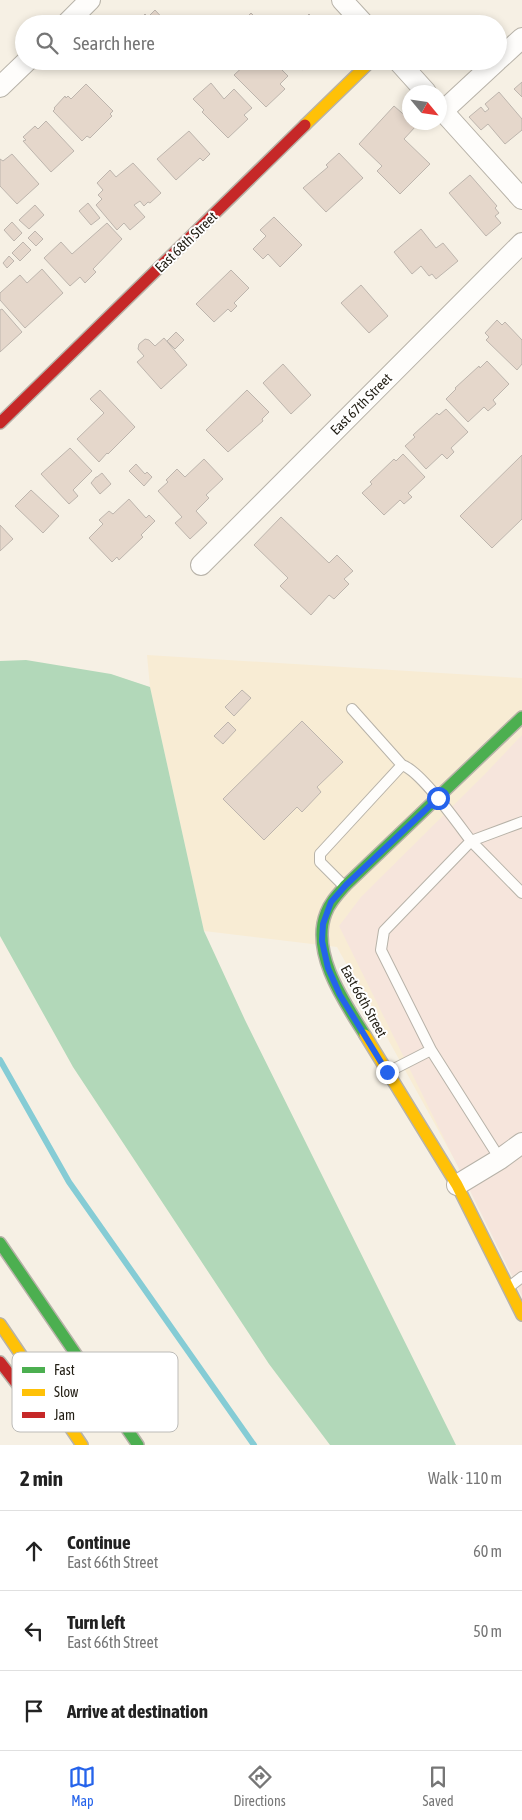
<!DOCTYPE html>
<meta charset="utf-8">
<style>
body{margin:0;font-family:"Asap Condensed",sans-serif;background:#f6f6f6;color:#222}
.compass{position:absolute;left:402px;top:85px;width:45px;height:45px;border-radius:50%;background:#fff;box-shadow:0 2px 8px #0003;rotate:119deg}
.stop{position:absolute;width:15px;height:15px;margin:-11px;border:4px solid #2563eb;border-radius:50%;background:#fff}
.stop.end{background:#2563eb;border-color:#fff;box-shadow:0 1px 5px #0008}
.list{margin:0;padding:0;list-style:none}
h2{display:flex;justify-content:space-between;align-items:center;height:65px;margin:0;padding:0 20px;font-size:21px}
h2 small{font-size:16px;font-weight:400;color:#767676}
.list li{display:grid;grid-template-columns:32px 1fr auto;gap:15px;align-items:center;box-sizing:border-box;height:80px;padding:0 20px;border-top:1px solid #e0e0e0}
.list b{display:block;font-size:19px;white-space:nowrap}
.list p{margin:0;font-size:16px;white-space:nowrap;color:#767676}
.list em{font-size:16px;font-style:normal;color:#767676}
.icon{flex:none;width:28px;height:28px;fill:none;stroke:currentColor;stroke-width:2;stroke-linecap:round;stroke-linejoin:round}
.map{position:relative;flex:none;width:522px;height:1445px;overflow:hidden}
.search{position:absolute;background:#fff;box-shadow:0 2px 8px #0003;left:15px;right:15px;top:15px;height:55px;display:flex;align-items:center;gap:12px;box-sizing:border-box;padding:0 18px;border-radius:28px;color:#767676;font-size:19px}
.sheet{height:305px;background:#fff}
nav{display:flex;justify-content:space-around;align-items:center;box-sizing:border-box;height:70px;border-top:1px solid #e0e0e0;background:#fff;font-size:14px;color:#767676}
nav a{display:grid;justify-items:center;gap:2px}
nav .on{color:#2563eb}
.map>svg:first-child{display:block}
.built{fill:#f8ecd4}
.medical{fill:#f6e5dc}
.forest{fill:#b2d8b9}
.lines{fill:none;stroke-linecap:round;stroke-linejoin:round}
.stream{stroke:#85ccd5;stroke-width:6}
.building{fill:#e5d7cb;stroke:#bdb5ad}
.lane-casing{stroke:#b7b2a8;stroke-width:12}
.street-casing{stroke:#b7b2a8;stroke-width:22}
.fast-casing{stroke:#b7b2a8;stroke-width:14}
.slow-casing{stroke:#b7b2a8;stroke-width:14}
.jam-casing{stroke:#b7b2a8;stroke-width:14}
.lane{stroke:#fefdfb;stroke-width:10}
.street{stroke:#fefdfb;stroke-width:20}
.fast{stroke:#4caf50;stroke-width:11}
.slow{stroke:#ffc107;stroke-width:11}
.jam{stroke:#c62828;stroke-width:11}
.route{stroke:#2563eb;stroke-width:6}
.labels{text-anchor:middle;dominant-baseline:central;stroke-width:4;stroke-linejoin:round;paint-order:stroke}
.street-label{font-size:14px;fill:#211d13;stroke:#fff}
.key{fill:#fff;stroke:#bcbbb8;stroke-width:1}
.key-label{font-size:14px;fill:#211d13}
</style>
<div class="map">
<svg width="522" height="1445" viewBox="0 0 522 1445">
<rect width="100%" height="100%" fill="#f6f0e4"/>
<path class="built" d="M147 655 522 678V1233L505 1251 337 947 204 931 150 687Z"/>
<path class="medical" d="M522 735V1296L339 926 361 897 485 774Z"/>
<path class="forest" d="M26 660 111 674 150 687 204 931 245 1020 456 1445H330L269 1364 73 1067 0 936V661Z"/>
<g class="lines">
<path class="stream" d="M0 1060 69 1182 254 1445"/>
</g>
<path class="building" d="M155 10 168 24H135L145 14 148 17Z
M251 13 262 24H240Z
M309 14 318 23 323 18 329 24H299Z
M430 17 436 24H422Z
M244 61H273L288 76 280 84 285 89 266 107 234 75 246 64Z
M295 61H307L309 64 302 70Z
M522 82V97L514 89Z
M211 83 224 99 234 89 252 108 244 115 248 119 228 138 202 112 204 110 193 99Z
M86 84 113 111 110 114 112 116 90 138 87 136 82 141 53 111 55 109 54 108 65 96 66 98 68 96 71 99Z
M499 92 522 119V130L505 144 488 124 481 130 469 117 481 107 485 112 489 109 485 104Z
M394 106 410 120V122H412L416 126 404 139 430 164 400 194 377 171 382 166 359 144Z
M46 121 74 151 51 172 23 141 26 140 23 137 35 126 38 129Z
M189 131 210 154 203 161 200 158 176 180 157 159Z
M339 153 363 178 326 212 303 188 328 167 326 165Z
M12 154 39 184 17 204 0 186V159L3 161Z
M133 163 161 193 150 203 148 202 144 206 140 201 134 205 145 217 130 230 124 223 117 230 96 205 102 199 98 195 103 190 97 183 110 170 116 177Z
M470 175 497 206 495 208 499 213 495 216 501 223 486 236 449 193Z
M88 203 100 218 91 225 79 211Z
M35 205 44 215 29 229 19 220Z
M274 217 302 245 280 267 268 254 263 259 253 249 266 236 260 230Z
M12 222 22 233 14 241 4 230Z
M107 223 122 239 93 269 96 272 85 283 80 277 70 286 44 258 61 242 72 254Z
M421 229 436 248 443 243 458 261 436 279 432 274 429 276 421 266 412 274 394 252Z
M35 231 43 239 36 246 28 238Z
M23 242 31 250 20 261 12 253Z
M9 256 14 261 7 268 3 263Z
M42 269 63 293 25 328 0 300V293L20 275 27 283Z
M231 270 249 288 234 303 237 306 231 312 228 309 214 322 196 304Z
M361 285 388 316 369 333 341 303Z
M2 309 22 332 0 352V310Z
M497 320 502 325 505 322 522 340V364L517 370 486 340 489 337 485 333Z
M176 332 184 340 175 349 167 341Z
M164 338 187 365 161 389 137 362 144 356 138 349 139 344 145 339 149 340 155 346Z
M487 361 509 384 493 400 496 404 488 411 484 407 468 422 446 399 456 389 455 388 479 366 480 368Z
M283 364 311 395 291 414 263 383Z
M100 390 135 427 108 454 107 453 99 462 77 439 104 413 90 399Z
M247 390 269 412 262 419 263 421 228 452 206 430Z
M446 409 468 432 451 448 454 452 447 459 442 454 426 469 405 446 415 437 413 435 437 413 439 415Z
M70 448 92 471 73 490 78 496 69 504 41 474Z
M403 454 425 477 408 493 412 497 404 504 400 500 384 515 362 493 372 484 370 482 394 459 396 461Z
M522 455V519L492 548 460 516Z
M204 459 223 479 206 495 209 498 196 511 207 523 190 539 175 523 182 517 158 491 168 482 166 480 177 469 185 477Z
M136 464 145 474 147 472 152 477 144 486 129 471Z
M102 473 111 484 100 494 91 483 96 477H97Z
M31 490 59 516 43 533 15 506Z
M129 499 146 518 149 515 155 521 141 535 143 537 119 560 117 557 112 562 89 538 103 524 99 520 109 511 113 514Z
M281 517 329 563 337 555 353 571 344 579 349 584 334 599 329 595 311 615 280 586 288 578 254 545Z
M0 525 13 539 0 551Z
M242 690 251 698 234 716 225 707Z
M302 721 343 762 317 787 321 792 302 812 297 807 264 840 223 799Z
M228 722 236 730 223 744 214 736Z"/>
<g class="lines">
<g class="lane-casing">
<path id="lane" d="M352 709 402 765C421 771 458 824 471 841L522 822
M343 885 320 862V854L402 765
M431 1050 500 1159
M388 1072 431 1050 381 950 384 931 471 841 522 893
M509 1287 522 1277"/>
</g>
<g class="street-casing">
<path id="street" d="M342 0 364 24
M66 24 90 0
M498 60 522 38
M398 61 426 92
M0 87 27 61
M440 108 522 199
M443 111 497 61
M201 565 522 243
M457 1185 500 1159 522 1143"/>
</g>
<g class="fast-casing">
<path id="fast" d="M365 1035C345 1003 310 953 326 913 330 902 338 894 346 885L522 717
M0 1243 138 1445"/>
</g>
<g class="slow-casing">
<path id="slow" d="M305 125 371 61
M365 1035 457 1185 522 1315
M0 1324 82 1445"/>
</g>
<g class="jam-casing">
<path id="jam" d="M0 423 305 125
M0 1362 34 1406"/>
</g>
<use href="#lane" class="lane"/>
<use href="#street" class="street"/>
<use href="#fast" class="fast"/>
<use href="#slow" class="slow"/>
<use href="#jam" class="jam"/>
</g>
<g class="lines">
<path class="route" d="M387 1072 340 995 328 968 322 941 323 924 331 902 346 885 438 798"/>
</g>
<g class="labels">
<g class="street-label">
<text transform="translate(186 242) rotate(-44)">East 68th Street</text>
<text transform="translate(361 404) rotate(-45)">East 67th Street</text>
<text transform="translate(364 1001) rotate(61)">East 66th Street</text>
</g>
</g>
<rect x="12" y="1352" width="166" height="80" rx="8" class="key"/>
<rect x="22" y="1367" width="23" height="6" fill="#4caf50"/>
<rect x="22" y="1389" width="23" height="7" fill="#ffc107"/>
<rect x="22" y="1412" width="23" height="6" fill="#c62828"/>
<g class="key-label">
<text x="54" y="1375">Fast</text>
<text x="54" y="1397">Slow</text>
<text x="54" y="1420">Jam</text>
</g>
</svg>
<svg class="compass" viewBox="-18 -18 36 36"><path d="M0-13l5 13h-10z" fill="#e53935"/><path d="M0 13l5-13h-10z" fill="#767676"/></svg>
<div class="stop" style="left:438px;top:798px"></div>
<div class="stop end" style="left:387px;top:1072px"></div>
<div class="search"><svg class="icon" aria-label="search" viewBox="0 0 24 24"><circle cx="10" cy="10" r="6"/><path d="M15 15l6 6"/></svg>Search here</div>
</div>
<section class="sheet">
<h2>2 min<small>Walk · 110 m</small></h2>
<ul class="list">
<li><svg class="icon" aria-label="ahead" viewBox="0 0 24 24"><path d="M12 20V5M6 11l6-6 6 6"/></svg><div><b>Continue</b><p>East 66th Street</p></div><em>60 m</em></li>
<li><svg class="icon" aria-label="left" viewBox="0 0 24 24"><path d="M17 20v-9H6M10 6l-5 5 5 5"/></svg><div><b>Turn left</b><p>East 66th Street</p></div><em>50 m</em></li>
<li><svg class="icon" aria-label="arrive" viewBox="0 0 24 24"><path d="M6 21V4h12l-3 4 3 4H6"/></svg><div><b>Arrive at destination</b></div></li>
</ul>
</section>
<nav>
<a class="on"><svg class="icon" aria-label="map" viewBox="0 0 24 24"><path d="M3 6l6-2 6 2 6-2v14l-6 2-6-2-6 2zM9 4v14M15 6v14"/></svg>Map</a>
<a><svg class="icon" aria-label="directions" viewBox="0 0 24 24"><path d="M12 3l9 9-9 9-9-9zM9 14v-3h6M13 9l2 2-2 2"/></svg>Directions</a>
<a><svg class="icon" aria-label="saved" viewBox="0 0 24 24"><path d="M7 4h10v16l-5-4-5 4z"/></svg>Saved</a>
</nav>
